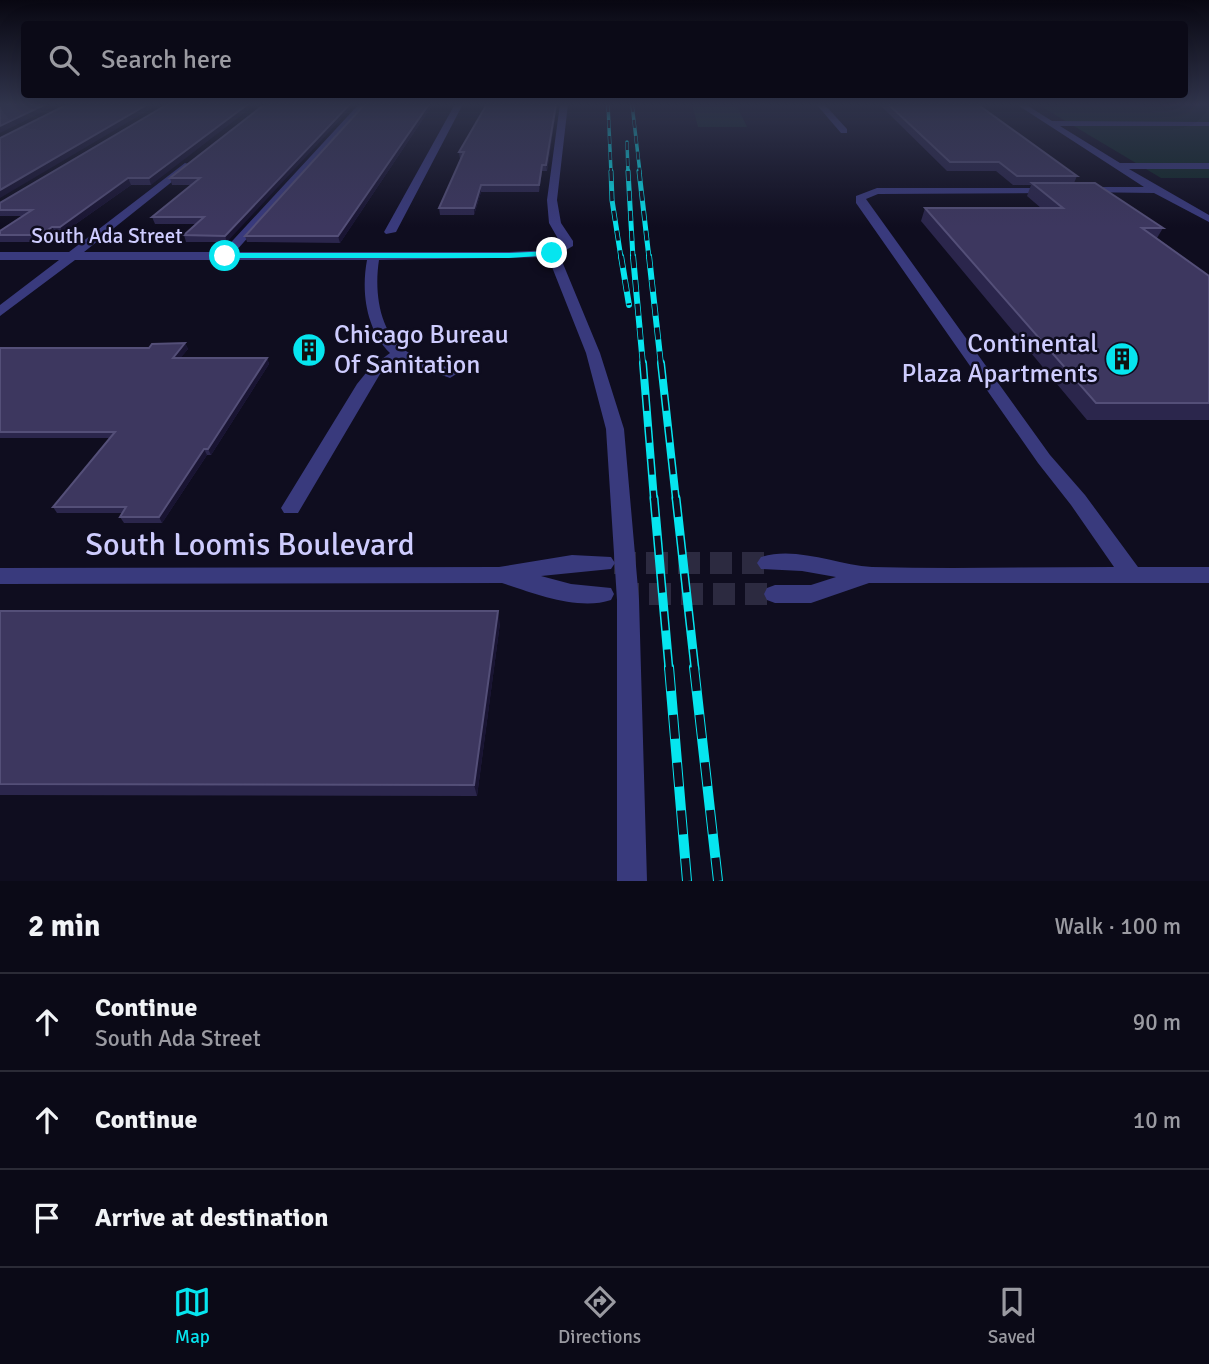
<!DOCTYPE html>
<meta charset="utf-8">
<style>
body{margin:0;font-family:Signika,sans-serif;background:#141320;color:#f1f3f6}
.stop{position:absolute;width:21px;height:21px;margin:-16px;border:5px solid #06e5ef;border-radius:50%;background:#fff}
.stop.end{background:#06e5ef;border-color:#fff;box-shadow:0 2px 7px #0008}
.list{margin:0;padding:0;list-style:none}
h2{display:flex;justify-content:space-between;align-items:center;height:91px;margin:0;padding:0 28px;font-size:30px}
h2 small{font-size:23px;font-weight:400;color:#9a9aa1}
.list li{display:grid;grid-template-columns:46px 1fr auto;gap:21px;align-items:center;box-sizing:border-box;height:98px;padding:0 28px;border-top:2px solid #2b2b36}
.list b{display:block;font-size:26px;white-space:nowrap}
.list p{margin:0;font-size:23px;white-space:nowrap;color:#9a9aa1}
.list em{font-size:23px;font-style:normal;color:#9a9aa1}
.icon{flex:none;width:38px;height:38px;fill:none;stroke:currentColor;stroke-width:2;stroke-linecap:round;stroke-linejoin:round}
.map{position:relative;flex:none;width:1209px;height:881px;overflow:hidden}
.search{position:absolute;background:#0b0a17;box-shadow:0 7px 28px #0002;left:21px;right:21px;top:21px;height:77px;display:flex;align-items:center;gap:18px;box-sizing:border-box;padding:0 24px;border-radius:7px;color:#9a9aa1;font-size:26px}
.sheet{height:385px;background:#0b0a17}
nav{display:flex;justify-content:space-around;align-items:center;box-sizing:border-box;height:98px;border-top:2px solid #2b2b36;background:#0b0a17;font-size:19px;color:#9a9aa1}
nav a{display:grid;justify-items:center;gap:4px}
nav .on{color:#06e5ef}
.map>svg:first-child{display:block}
.green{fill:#102826}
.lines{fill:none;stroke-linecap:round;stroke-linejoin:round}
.minor-tunnel{stroke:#2c2a40;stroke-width:22;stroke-dasharray:22 10;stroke-linecap:butt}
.minor{fill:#393a7d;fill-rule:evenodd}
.rail-far5-casing{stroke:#06e5ef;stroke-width:3.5}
.rail-far4-casing{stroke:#06e5ef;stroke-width:5}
.rail-far3-casing{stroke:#06e5ef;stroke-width:6}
.rail-far2-casing{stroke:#06e5ef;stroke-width:8}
.rail-far1-casing{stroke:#06e5ef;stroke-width:9}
.rail-casing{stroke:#06e5ef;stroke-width:10}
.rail-far5{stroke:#0f0d1f;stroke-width:2.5;stroke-dasharray:8;stroke-linecap:butt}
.rail-far4{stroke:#0f0d1f;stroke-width:3.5;stroke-dasharray:10;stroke-linecap:butt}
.rail-far3{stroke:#0f0d1f;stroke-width:4.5;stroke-dasharray:12;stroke-linecap:butt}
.rail-far2{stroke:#0f0d1f;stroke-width:5;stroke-dasharray:16;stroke-linecap:butt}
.rail-far1{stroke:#0f0d1f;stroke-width:6;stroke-dasharray:19;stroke-linecap:butt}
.rail{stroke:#0f0d1f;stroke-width:8;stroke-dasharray:24;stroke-linecap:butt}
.wall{fill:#2b264c}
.shaded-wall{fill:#191432}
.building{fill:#3d375f;stroke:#544f78;stroke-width:2}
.route{fill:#06e5ef}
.labels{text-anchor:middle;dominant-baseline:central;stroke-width:5;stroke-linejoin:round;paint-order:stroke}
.far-street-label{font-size:21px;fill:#ceccfe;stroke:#0f0d1f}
.poi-label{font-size:26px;fill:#ceccfe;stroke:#0f0d1f;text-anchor:start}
.near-street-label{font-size:32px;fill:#ceccfe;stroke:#0f0d1f}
</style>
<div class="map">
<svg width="1209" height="881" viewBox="0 0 1209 881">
<rect width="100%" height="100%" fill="#0f0d1f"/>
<path class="green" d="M692 104H736L747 127H698Z
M1037 104H1209V178H1161Z"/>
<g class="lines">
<path class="minor-tunnel" d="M614 563H768
M617 594H775"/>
<path class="minor" d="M359 104H367L235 252H509L550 250 561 244 549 223 547 200 560 104H568L557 200 561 223 573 241V246L559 254 600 353 624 429 639 600 647 881H617V600L606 429 586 353 548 257 379 260C374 292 379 335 409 353 423 361 440 364 455 370L458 373 450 378 400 360 380 374 298 513H284L281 508 357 384 370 368 390 353C366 329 361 292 367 260H75L0 316V305L59 260H0V252H69L185 163 193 165 84 252H222Z
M455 104H463L396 232 386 234 384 232Z
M816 104H824L847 129V133H841Z
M1016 104H1025L1052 121 1209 122V126H1060L1120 163H1209V169H1129L1209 215V222L1154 193 1078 192 1077 190 1082 187H1144Z
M877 188H1054L1055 190 1050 193 878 194 866 199 1050 455 1085 495 1138 567H1209V583H869L811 603H775L767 600 764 594 767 588 775 585H811L836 577 802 571 761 569 757 563 761 557C797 546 836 565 872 567 953 569 1034 567 1114 567L1071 505 1038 463 856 203V196Z
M572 555 611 557 615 563 611 569 541 576 571 584 611 588 614 594 611 600C578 611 533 593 502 583L0 584V568L499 567Z"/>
<g class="rail-far5-casing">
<path id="rail-far5" d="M608 104 611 173
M632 104 640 173
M627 142 628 173"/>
</g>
<g class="rail-far4-casing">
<path id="rail-far4" d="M611 171 612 200 621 258
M628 171 633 258
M639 171 649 258"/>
</g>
<g class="rail-far3-casing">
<path id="rail-far3" d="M621 256 629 305
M633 256 643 365
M649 256 661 365"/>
</g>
<g class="rail-far2-casing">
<path id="rail-far2" d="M643 363 654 500
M661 363 676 500"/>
</g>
<g class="rail-far1-casing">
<path id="rail-far1" d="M654 498 669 669
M676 498 695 669"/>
</g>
<g class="rail-casing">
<path id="rail" d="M669 667 687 881
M694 667 718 881"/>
</g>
<use href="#rail-far5" class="rail-far5"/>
<use href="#rail-far4" class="rail-far4"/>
<use href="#rail-far3" class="rail-far3"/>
<use href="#rail-far2" class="rail-far2"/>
<use href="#rail-far1" class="rail-far1"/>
<use href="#rail" class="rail"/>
</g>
<path class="wall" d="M168 104 151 185H131L63 233H56L45 242H0V231L22 216H0V203Z
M265 104 227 242H186L184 235 197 224H155L152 217 193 185H172L170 178Z
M365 104H433L340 243 247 242 245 236Z
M484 104H557L547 171H542L539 192H481L474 215H440L439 208 461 159H460L459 152 484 108Z
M879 104H977L1077 176 1074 183 1163 228 1157 238 1209 276V420H1087L921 221 925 208H1041L1027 196 1031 185H1013L996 171H947Z
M1063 104H1144L1143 107H1068Z
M185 343 188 349 180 358H267L269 364 211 455H207L162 523H124L120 517 122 513H57L53 507 110 438H0V348H149Z
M0 611 500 623 477 796 0 795Z"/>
<path class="shaded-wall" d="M46 104H59L0 133V126Z
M148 104H159L0 198V190Z
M248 104H256L151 185 149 178Z
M350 104H355L227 242 225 236Z
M429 104H433L340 243 338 236Z
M556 104H557L547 171 546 165Z
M542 165V171L539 192V185Z
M128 178 131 185 63 233 60 227Z
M481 185V192L474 215V208Z
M52 227 56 233 45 242 41 235Z
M185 343 188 349 176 364 173 358Z
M267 358 269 364 211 455 208 449Z
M204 449 207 455 162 523 159 517Z
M498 611 500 623 477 796 474 785Z"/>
<path class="building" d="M0 104H46L0 126Z
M68 104H148L0 190V138Z
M168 104H248L149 178H128L60 227H52L41 235H0V231L32 210H0V203Z
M265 104H350L225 236 184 235 204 217H152L200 178H170Z
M365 104H429L338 236H245Z
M487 104H556L546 165H542L539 185H481L474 208H439L464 152H459Z
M888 104H977L1077 176H1017L999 162H950Z
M1032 183H1095L1163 228H1142L1209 276V403H1096L925 208H1063Z
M185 343 173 358H267L208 449H204L159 517H120L126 507H53L115 432H0V348H149L152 344Z
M0 611H498L474 785 0 784Z"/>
<linearGradient id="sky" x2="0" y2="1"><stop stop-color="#080711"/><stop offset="0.46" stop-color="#31354d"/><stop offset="1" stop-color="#31354d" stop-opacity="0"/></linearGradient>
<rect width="1209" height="227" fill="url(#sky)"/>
<path class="route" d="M552 251 554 255 509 258H225L221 256 225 253H509Z"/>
<defs>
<g id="building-disc" transform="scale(1.75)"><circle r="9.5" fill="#06e5ef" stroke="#0f0d1f"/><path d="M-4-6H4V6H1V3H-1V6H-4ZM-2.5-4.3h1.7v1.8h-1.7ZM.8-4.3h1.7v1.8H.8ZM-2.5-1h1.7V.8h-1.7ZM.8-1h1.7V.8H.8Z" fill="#111"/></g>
</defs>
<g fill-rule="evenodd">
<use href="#building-disc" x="309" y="350"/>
<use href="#building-disc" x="1122" y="359"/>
</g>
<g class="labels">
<g class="far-street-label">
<text x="107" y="236">South Ada Street</text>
</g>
<g class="poi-label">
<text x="334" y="335">Chicago Bureau<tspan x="334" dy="30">Of Sanitation</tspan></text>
<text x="1098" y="344" text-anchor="end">Continental<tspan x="1098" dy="30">Plaza Apartments</tspan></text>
</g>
<g class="near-street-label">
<text x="250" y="544">South Loomis Boulevard</text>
</g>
</g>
</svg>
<div class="stop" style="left:225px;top:256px"></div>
<div class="stop end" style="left:552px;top:253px"></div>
<div class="search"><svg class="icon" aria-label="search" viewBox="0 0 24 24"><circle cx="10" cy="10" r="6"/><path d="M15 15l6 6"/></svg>Search here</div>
</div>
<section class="sheet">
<h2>2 min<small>Walk · 100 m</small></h2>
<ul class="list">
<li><svg class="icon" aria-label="ahead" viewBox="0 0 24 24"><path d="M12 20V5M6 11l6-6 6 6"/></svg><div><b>Continue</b><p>South Ada Street</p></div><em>90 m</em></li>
<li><svg class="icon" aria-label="ahead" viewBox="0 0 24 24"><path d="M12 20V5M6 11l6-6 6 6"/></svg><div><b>Continue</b></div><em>10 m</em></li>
<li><svg class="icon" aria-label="arrive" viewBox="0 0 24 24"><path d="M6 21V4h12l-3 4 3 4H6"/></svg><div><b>Arrive at destination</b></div></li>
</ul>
</section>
<nav>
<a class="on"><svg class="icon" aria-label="map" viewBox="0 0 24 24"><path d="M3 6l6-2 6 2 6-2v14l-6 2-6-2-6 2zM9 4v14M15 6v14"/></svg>Map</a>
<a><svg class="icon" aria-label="directions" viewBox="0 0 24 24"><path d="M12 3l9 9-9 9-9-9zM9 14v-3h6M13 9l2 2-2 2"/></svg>Directions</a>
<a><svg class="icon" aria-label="saved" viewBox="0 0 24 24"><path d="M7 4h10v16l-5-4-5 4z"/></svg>Saved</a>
</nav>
